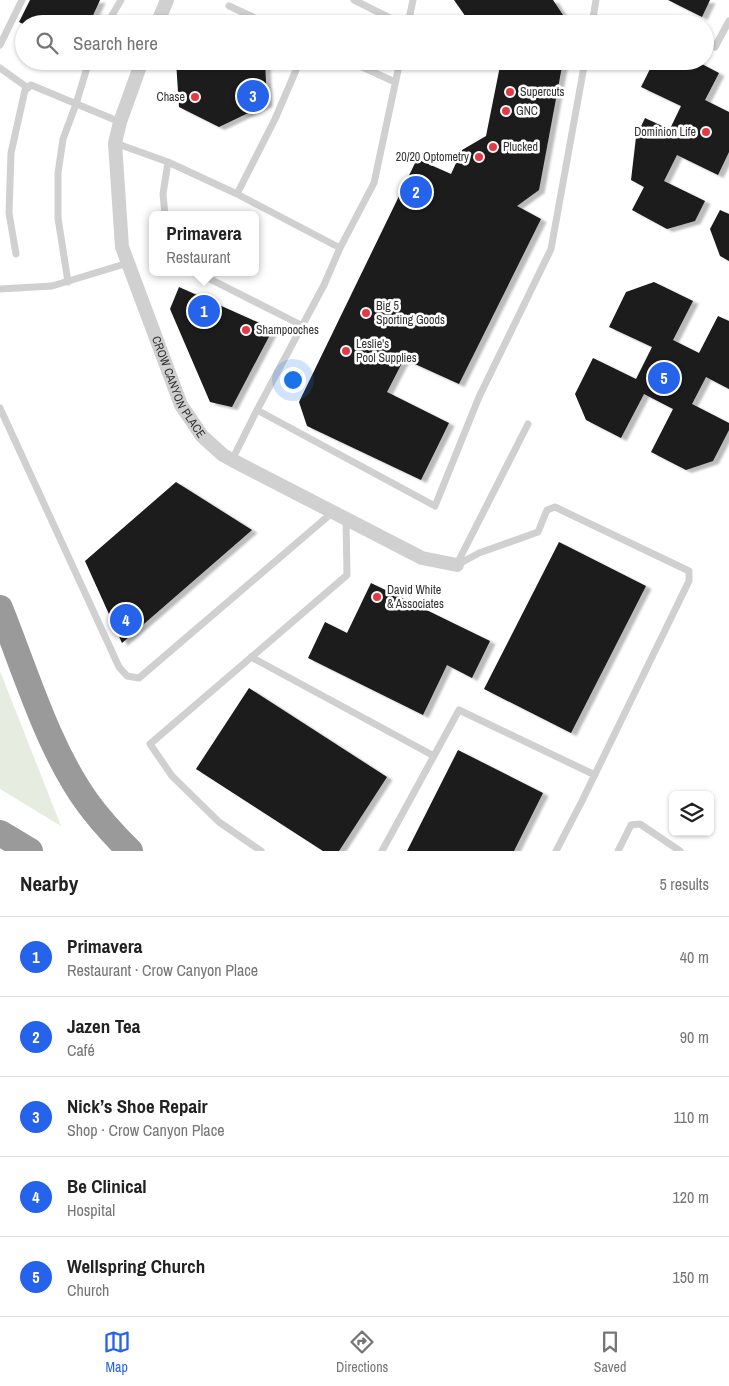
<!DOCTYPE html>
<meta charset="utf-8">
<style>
body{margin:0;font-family:"Archivo Narrow",sans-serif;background:#f6f6f6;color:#222}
.controls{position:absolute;right:15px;bottom:15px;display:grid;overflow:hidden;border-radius:8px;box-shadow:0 1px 4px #0004}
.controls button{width:45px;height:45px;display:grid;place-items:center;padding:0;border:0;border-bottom:1px solid #e0e0e0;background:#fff;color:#222;font:25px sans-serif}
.you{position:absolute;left:292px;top:379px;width:18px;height:18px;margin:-12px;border:4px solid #fff;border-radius:50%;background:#1a73e8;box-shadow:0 0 0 8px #1a73e833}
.badge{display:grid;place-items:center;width:32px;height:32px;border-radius:50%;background:#2563eb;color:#fff;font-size:16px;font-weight:700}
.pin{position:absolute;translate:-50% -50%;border:2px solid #fff;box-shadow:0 1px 5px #0006}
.popup{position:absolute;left:149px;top:211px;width:110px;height:65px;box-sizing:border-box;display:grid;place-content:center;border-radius:8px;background:#fff;filter:drop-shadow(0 1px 4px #0005);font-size:16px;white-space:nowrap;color:#767676}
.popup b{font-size:19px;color:#222}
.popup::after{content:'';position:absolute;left:50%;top:100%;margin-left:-10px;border:10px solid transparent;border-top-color:#fff}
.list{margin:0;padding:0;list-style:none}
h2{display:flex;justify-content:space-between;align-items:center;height:65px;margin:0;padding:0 20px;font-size:21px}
h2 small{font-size:16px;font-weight:400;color:#767676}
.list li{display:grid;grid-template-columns:32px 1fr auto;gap:15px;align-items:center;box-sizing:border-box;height:80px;padding:0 20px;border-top:1px solid #e0e0e0}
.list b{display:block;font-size:19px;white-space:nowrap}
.list p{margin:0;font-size:16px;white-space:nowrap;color:#767676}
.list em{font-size:16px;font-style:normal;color:#767676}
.icon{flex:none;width:28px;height:28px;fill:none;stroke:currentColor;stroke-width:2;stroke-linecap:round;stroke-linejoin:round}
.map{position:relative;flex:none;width:729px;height:851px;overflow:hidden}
.search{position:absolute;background:#fff;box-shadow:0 1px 4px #0004;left:15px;right:15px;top:15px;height:55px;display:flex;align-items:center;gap:12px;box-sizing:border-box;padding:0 18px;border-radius:28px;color:#767676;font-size:19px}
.sheet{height:465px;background:#fff}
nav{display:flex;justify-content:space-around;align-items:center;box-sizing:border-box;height:70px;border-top:1px solid #e0e0e0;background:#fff;font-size:14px;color:#767676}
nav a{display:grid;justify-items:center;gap:2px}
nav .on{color:#2563eb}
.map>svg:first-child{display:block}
.green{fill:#e6ecdf}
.building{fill:#1a1a1a;filter:url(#shadow)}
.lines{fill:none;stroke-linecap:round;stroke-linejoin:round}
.lane{stroke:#d0d0d0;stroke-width:7}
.street{stroke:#d0d0d0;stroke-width:14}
.highway{stroke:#9a9a9a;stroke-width:26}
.poi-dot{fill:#e63946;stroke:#fff;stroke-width:2}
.labels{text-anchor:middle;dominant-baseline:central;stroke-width:5;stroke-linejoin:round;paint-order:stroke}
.poi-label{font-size:12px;fill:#333;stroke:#fff;text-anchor:start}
.street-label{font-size:12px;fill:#333;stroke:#fff}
</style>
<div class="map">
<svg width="729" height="851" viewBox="0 0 729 851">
<defs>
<filter id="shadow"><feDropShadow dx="5.5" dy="3" stdDeviation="1" flood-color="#0004"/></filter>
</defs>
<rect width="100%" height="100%" fill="#fff"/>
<path class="green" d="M0 671 61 826 0 789Z"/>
<path class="building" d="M30 0H100L89 24H23L19 22Z
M454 0H553L569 24H479L468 20Z
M668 0H710L702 17Z
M176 61H265L267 104 219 127 179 107Z
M501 61H563L539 190 517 206 541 219 459 384 404 359 387 392 449 423 421 480 307 426 299 402 417 159 451 174 462 150 486 136Z
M654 61H696L719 73 705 100 729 112V152L718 175 677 155 664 181 705 201 695 221 667 229 632 210 644 187 631 180 636 137 645 118 662 126 668 133 681 106 641 87Z
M720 210 729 214V261L720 256 710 229Z
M654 282 693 301 673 340 699 353 718 316 729 321V389L706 377 692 404 729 423V430L713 461 686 470 651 452 673 409 644 394 621 438 586 420 575 394 593 358 636 379 652 347 609 327 626 292Z
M179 287 273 329 232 407 210 402 170 309Z
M176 482 252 530 122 643 85 561Z
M559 542 646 586 571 733 484 689Z
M371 583 490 641 472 678 447 665 423 715 308 658 325 622 347 633Z
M249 688 387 777 339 851H323L196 769Z
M458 750 543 793 514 851H407Z"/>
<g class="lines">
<path class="lane" d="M354 0 402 24
M229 6 268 24
M107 24 121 0
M408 24 413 0
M592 24 596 0
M0 45 22 0
M715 47 729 21
M349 61 395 82
M400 61 374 183 340 248 324 285 257 410 435 506 479 397 551 249 585 61
M0 68 28 88
M115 143 168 162 237 194 340 248
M237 194 275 119 300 61
M165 215 163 194 168 162
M16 254 9 213 11 153 25 90 31 85 120 122
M196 272 303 326
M68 282 58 218V173L63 139 76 104 89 61
M0 289 52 286 128 263
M0 408 119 667 127 676 139 678 333 512
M232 460 257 410
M457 564 528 424
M457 565 479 553 538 532 547 510 555 507 689 571V581L582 801 556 851
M251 657 434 756
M261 851 219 822 172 776 150 744 347 575 346 519
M382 851 459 710 595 775
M618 851 631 825 640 824 680 851"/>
<g class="street">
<path d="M157 24 167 0"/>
<path id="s1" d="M142 61 120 122 115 143 122 247 181 405 202 436 223 455 232 460 422 558 457 565"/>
</g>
<path class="highway" d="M0 608C25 670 48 748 87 802 100 820 115 836 130 851
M0 833 30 851"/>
</g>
<g class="poi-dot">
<circle cx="510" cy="92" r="5"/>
<circle cx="195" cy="97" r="5"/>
<circle cx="506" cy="111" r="5"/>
<circle cx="706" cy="132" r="5"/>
<circle cx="493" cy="147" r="5"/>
<circle cx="479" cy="157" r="5"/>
<circle cx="366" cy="313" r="5"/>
<circle cx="246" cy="330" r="5"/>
<circle cx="346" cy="351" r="5"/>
<circle cx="377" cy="597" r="5"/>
</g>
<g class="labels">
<g class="poi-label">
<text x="520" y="92">Supercuts</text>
<text x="185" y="97" text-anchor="end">Chase</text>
<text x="516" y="111">GNC</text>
<text x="696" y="132" text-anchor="end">Dominion Life</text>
<text x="503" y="147">Plucked</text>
<text x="469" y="157" text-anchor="end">20/20 Optometry</text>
<text x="376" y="306">Big 5<tspan x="376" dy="14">Sporting Goods</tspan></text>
<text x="256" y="330">Shampooches</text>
<text x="356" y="344">Leslie's<tspan x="356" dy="14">Pool Supplies</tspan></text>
<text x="387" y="590">David White<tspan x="387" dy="14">&amp; Associates</tspan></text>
</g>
<g class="street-label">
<text stroke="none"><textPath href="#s1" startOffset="342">CROW CANYON PLACE</textPath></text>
</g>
</g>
</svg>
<div class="controls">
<button><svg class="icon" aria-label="layers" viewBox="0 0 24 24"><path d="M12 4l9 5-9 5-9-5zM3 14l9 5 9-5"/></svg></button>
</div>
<div class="you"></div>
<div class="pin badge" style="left:204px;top:311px">1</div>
<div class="popup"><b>Primavera</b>Restaurant</div>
<div class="pin badge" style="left:416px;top:192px">2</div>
<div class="pin badge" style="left:253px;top:96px">3</div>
<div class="pin badge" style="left:126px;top:620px">4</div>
<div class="pin badge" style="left:664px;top:378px">5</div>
<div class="search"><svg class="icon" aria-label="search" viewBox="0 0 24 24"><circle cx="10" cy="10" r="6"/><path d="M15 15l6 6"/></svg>Search here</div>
</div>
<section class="sheet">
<h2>Nearby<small>5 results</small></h2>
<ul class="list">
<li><span class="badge">1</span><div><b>Primavera</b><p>Restaurant · Crow Canyon Place</p></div><em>40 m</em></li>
<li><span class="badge">2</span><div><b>Jazen Tea</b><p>Café</p></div><em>90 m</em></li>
<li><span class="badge">3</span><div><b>Nick’s Shoe Repair</b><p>Shop · Crow Canyon Place</p></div><em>110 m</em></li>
<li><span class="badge">4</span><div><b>Be Clinical</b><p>Hospital</p></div><em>120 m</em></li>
<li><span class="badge">5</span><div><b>Wellspring Church</b><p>Church</p></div><em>150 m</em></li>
</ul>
</section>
<nav>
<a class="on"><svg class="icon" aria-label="map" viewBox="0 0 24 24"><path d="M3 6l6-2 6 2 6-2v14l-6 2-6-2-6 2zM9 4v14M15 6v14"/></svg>Map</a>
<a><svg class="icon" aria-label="directions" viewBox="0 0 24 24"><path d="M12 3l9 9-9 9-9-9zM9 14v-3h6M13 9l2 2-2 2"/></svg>Directions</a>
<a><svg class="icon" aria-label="saved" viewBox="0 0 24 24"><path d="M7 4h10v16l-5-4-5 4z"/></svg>Saved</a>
</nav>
